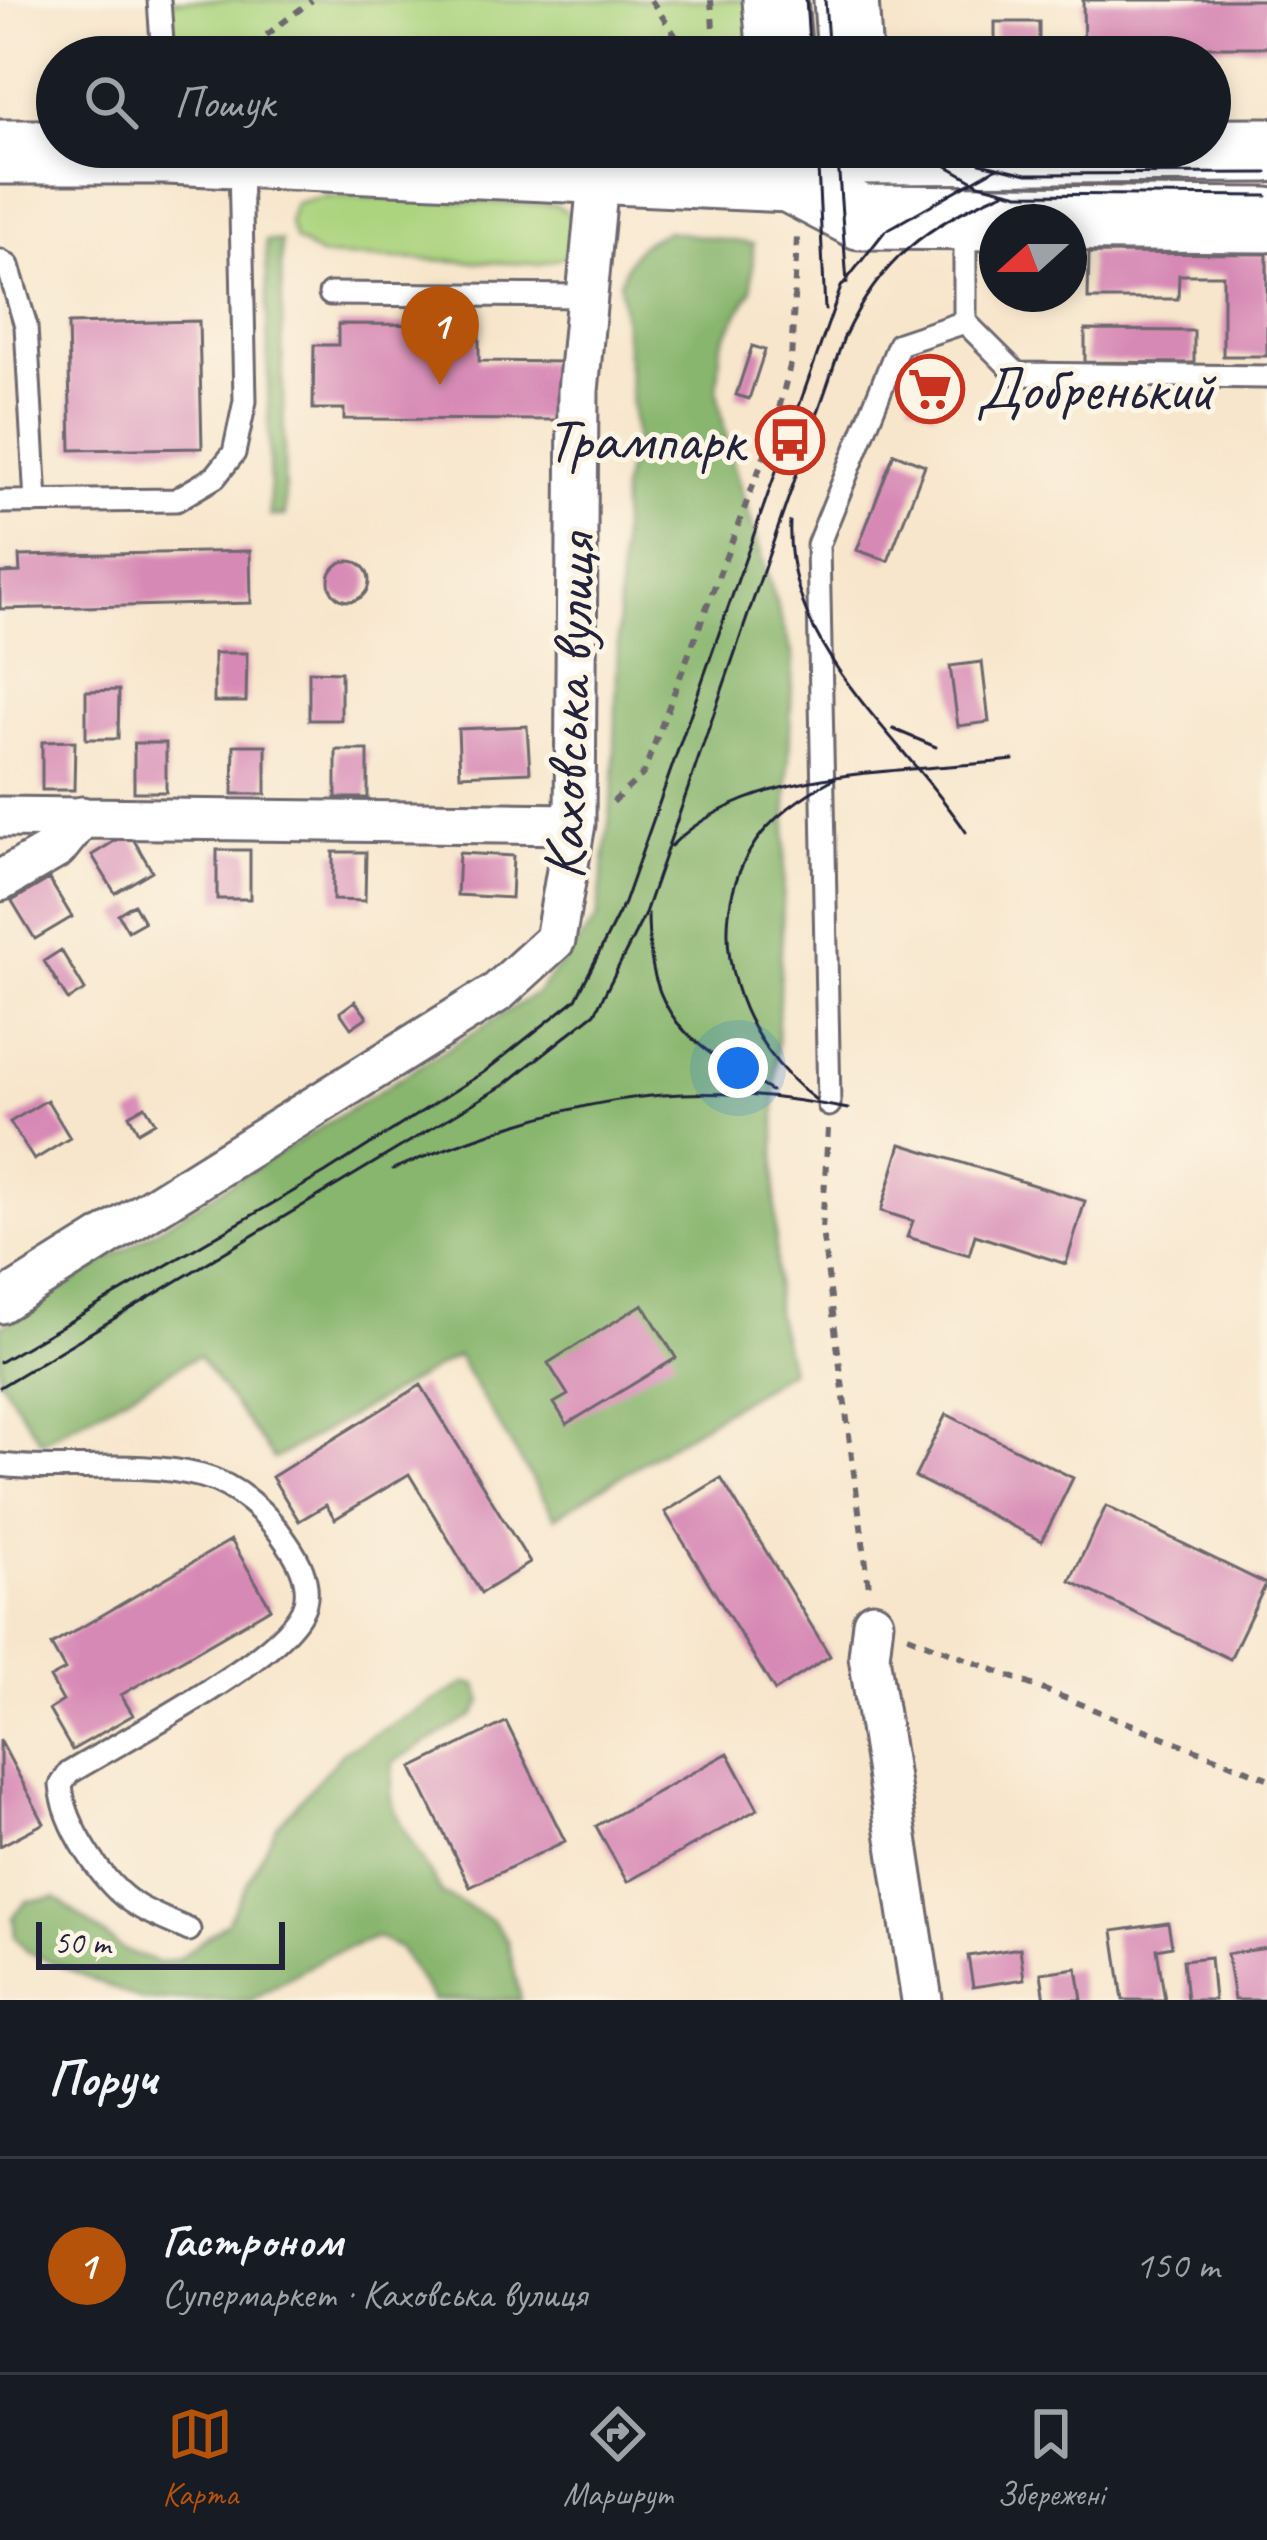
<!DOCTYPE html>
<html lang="uk">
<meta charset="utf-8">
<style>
body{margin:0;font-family:Caveat,sans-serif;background:#20242c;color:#f1f3f6}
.compass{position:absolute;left:979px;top:204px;width:108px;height:108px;border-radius:50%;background:#171b24;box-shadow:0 6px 18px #0003;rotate:249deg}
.scale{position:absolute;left:36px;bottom:30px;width:249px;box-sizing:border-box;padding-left:12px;border:6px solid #22223b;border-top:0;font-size:33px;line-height:42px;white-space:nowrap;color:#22223b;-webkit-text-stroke:9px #fcf5e5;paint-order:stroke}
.you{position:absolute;left:738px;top:1068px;width:42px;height:42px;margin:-30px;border:9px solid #fff;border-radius:50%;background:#1a73e8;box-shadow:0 0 0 18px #1a73e833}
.badge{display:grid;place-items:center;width:78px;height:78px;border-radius:50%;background:#b45309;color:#fff;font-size:39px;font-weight:700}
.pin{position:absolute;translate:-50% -99px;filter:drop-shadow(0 3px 6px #0008)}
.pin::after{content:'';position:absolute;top:63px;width:42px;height:36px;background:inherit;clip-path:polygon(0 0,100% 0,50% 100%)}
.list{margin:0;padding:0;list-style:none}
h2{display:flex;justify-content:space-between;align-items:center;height:156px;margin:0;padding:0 48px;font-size:51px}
h2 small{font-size:39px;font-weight:400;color:#9ea1a6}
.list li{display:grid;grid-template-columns:78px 1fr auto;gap:36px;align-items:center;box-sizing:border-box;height:216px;padding:0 48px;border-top:3px solid #363941}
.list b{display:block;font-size:45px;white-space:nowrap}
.list p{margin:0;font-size:39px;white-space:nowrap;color:#9ea1a6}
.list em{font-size:39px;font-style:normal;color:#9ea1a6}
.icon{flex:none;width:66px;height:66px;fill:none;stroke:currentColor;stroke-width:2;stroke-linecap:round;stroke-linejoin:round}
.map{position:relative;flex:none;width:1267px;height:2000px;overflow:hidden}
.search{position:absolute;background:#171b24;box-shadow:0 6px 18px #0003;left:36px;right:36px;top:36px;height:132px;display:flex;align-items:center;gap:30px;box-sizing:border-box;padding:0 42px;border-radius:66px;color:#9ea1a6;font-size:45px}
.sheet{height:372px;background:#171b24}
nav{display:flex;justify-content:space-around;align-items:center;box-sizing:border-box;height:168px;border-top:3px solid #363941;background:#171b24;font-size:33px;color:#9ea1a6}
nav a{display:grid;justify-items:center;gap:6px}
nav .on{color:#b45309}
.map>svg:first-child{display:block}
.green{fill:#acd47f;stroke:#677b5d;stroke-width:3}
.forest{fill:#89b66e;stroke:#566c54;stroke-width:3}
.building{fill:#d789b5}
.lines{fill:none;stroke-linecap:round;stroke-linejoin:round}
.service-casing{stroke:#6d676e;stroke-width:27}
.minor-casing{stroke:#6d676e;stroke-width:45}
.primary-casing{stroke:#6d676e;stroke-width:69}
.path{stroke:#6d676e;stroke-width:6;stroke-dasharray:9 9;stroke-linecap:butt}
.service{stroke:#fff;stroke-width:21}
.minor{stroke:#fff;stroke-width:39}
.primary{stroke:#fff;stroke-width:63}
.tram{stroke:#22223b;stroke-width:3}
.labels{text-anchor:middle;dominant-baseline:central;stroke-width:10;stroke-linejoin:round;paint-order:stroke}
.poi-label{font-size:60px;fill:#22223b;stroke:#fcf5e5;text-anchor:start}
.street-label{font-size:60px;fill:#22223b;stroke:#fcf5e5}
</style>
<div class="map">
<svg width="1267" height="2000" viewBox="0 0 1267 2000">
<rect width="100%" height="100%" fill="#fcf5e5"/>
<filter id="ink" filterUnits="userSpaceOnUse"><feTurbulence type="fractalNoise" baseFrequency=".00833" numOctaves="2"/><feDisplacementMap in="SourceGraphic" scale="24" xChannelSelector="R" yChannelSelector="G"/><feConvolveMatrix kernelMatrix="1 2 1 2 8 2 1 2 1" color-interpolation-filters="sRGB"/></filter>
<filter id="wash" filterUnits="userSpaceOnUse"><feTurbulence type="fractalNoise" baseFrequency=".004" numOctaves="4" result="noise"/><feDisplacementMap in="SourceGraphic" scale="48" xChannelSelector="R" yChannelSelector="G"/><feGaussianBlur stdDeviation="2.7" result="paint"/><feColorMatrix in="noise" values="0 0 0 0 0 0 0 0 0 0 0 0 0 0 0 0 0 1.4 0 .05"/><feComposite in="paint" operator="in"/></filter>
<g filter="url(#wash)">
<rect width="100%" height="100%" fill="#f7e6cc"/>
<path class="green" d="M159 0H775L780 57H163Z
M325 196 555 205 570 214 573 247 562 258 539 264 321 256 295 240 289 222 295 203Z"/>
<path class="forest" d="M667 231 753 244 752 289 721 344 717 392 729 451 793 657 775 1094 776 1312 790 1370 555 1517 457 1356 274 1459 198 1356 41 1442 0 1379V1327L537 993 597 919 614 782 622 489 635 439 620 282C629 254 639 242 667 231Z
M266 241H281L285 516H270Z
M466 1683 477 1685 482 1702 473 1716 393 1762 391 1799 401 1825 442 1893 492 1920 507 1940 521 2000H433L399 1948 376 1937 326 1956 251 2000H141L28 1952 15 1937 13 1916 27 1901 56 1898 122 1949 158 1963 178 1959 227 1922 277 1826 343 1752Z"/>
<g id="blocks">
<path class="building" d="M1083 0H1267V47H1084Z
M995 22H1039V52H995Z
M1089 253 1267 254V356H1223V275H1179L1178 299H1088Z
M199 321 202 448 71 450 68 324Z
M338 324 479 325V361L568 362 567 420 344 419V409H313L314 345H338Z
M1085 330 1194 331V363L1085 362Z
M752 346 765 350 749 399 736 395Z
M927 366 952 378 934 413 909 401Z
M894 453 925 465 888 561 857 550Z
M250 551 251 603 0 609V573L20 572 19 556Z
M329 581a20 20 0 1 1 40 0a20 20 0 1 1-40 0Z
M214 653H247L246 702H214Z
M982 662 989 722 958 726 950 666Z
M309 671 341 672V720H309Z
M119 690 118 739H86V691Z
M527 726 530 772 460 775 458 729Z
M75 741 74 790H42V742Z
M134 743H166V792H134Z
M234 745H266V794H233Z
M336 750H368V798H336Z
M129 832 152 871 115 893 92 855Z
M217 850H250V899H217Z
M333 852H366L365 901 333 900Z
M459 853 513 856 511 898 457 895Z
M49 879 72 917 35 939 12 901Z
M134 904 144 922 128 931 118 914Z
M61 950 85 990 68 1000 44 961Z
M355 1001 367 1017 351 1028 340 1012Z
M47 1100 70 1138 34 1160 10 1122Z
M145 1106 155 1122 138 1132 129 1115Z
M901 1144 1085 1201 1066 1264 975 1235 969 1255 907 1237 913 1221 881 1211Z
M643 1304 676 1358 567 1424 554 1403 568 1395 548 1363Z
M421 1385 530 1563 481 1593 409 1474 335 1519 326 1505 299 1521 272 1477Z
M946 1414 1073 1478 1042 1541 915 1477Z
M721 1478 830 1656 775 1691 665 1512Z
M1106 1506 1266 1584 1230 1659 1070 1581Z
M231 1540 271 1608 121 1695 133 1715 72 1750 49 1710 63 1701 50 1678 65 1670 51 1645Z
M506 1722 565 1841 470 1887 412 1768Z
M0 1740 44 1823 0 1846Z
M728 1753 758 1809 627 1882 596 1826Z
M1168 1923 1172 1946 1157 1949 1165 2000H1123L1113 1931Z
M1020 1948 1024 1979 973 1987 968 1956Z
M1267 1948V2000H1234L1227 1954Z
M1210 1957 1214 2000H1187L1183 1960Z
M1077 1968 1082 2000H1045L1041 1973Z"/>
</g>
</g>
<g filter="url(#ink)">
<use href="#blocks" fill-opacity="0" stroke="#6d676e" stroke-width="3"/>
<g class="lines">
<g class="service-casing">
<path id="service" d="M159 0 163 57
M965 225V322L1017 374 1267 377
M0 261 8 266 26 326 36 502
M330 294 588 296
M0 502 176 500 215 477 234 453 245 401 240 163
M829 1105 818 545 899 344 965 322
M0 1465C66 1473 137 1459 202 1476 237 1485 268 1514 287 1543 299 1560 310 1583 305 1603 292 1655 119 1742 69 1773L61 1785C64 1824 103 1885 136 1905 152 1915 172 1922 189 1930"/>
</g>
<g class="minor-casing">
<path id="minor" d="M0 817 575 824
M0 881 57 848 82 817
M0 1303 498 992 555 940 575 824 578 391 599 170
M873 1622 869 1656 922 2000"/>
</g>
<g class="primary-casing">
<path id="primary" d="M775 0 780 57
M846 0 850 57
M0 152H167L789 180 858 152 1267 150
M789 180 860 217 1267 220"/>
</g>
<path class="path" d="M651 0 690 57
M711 0 715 57
M238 57 312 0
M613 802 643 774 772 436 791 362 797 237
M828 1129 822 1230 869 1587
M908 1636 1267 1778"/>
<use href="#service" class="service"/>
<use href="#minor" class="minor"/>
<use href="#primary" class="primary"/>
<path class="tram" d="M806 0 810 57
M825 0 829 57
M817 147 825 310
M837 147 847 283
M914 147 979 184 1019 194 1267 196
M980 163 1027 174 1267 173
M790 522C784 650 901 734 966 832
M893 729 936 747
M671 846C752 764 906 774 1013 760
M648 914C649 1020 686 1041 771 1091
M816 1100C741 1044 699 934 751 849 770 817 804 795 835 778
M393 1169C565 1102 663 1073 848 1109
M0 1362 325 1173 484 1072 576 999 624 903 841 287 885 231 996 168
M0 1387 504 1085 595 1013 644 916 844 337C880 260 928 224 1004 192"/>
</g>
</g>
<defs>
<g id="supermarket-ring" transform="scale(3.45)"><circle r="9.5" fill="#fcf5e5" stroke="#c8321e" stroke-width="1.5"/><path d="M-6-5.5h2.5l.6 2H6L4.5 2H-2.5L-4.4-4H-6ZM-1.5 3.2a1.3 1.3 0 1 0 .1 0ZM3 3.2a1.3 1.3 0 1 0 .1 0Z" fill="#c8321e"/></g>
<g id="bus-ring" transform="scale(3.45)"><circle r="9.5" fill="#fcf5e5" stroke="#c8321e" stroke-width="1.5"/><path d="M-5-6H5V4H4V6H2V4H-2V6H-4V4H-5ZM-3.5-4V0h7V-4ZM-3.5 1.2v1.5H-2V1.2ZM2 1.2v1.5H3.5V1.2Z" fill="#c8321e"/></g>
</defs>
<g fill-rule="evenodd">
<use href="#supermarket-ring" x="930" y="389"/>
<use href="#bus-ring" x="790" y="440"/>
</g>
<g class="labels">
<g class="poi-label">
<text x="976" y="389">Добренький</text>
<text x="744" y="440" text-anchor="end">Трампарк</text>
</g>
<g class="street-label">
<text transform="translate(569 707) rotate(-88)">Каховська вулиця</text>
</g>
</g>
</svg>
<svg class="compass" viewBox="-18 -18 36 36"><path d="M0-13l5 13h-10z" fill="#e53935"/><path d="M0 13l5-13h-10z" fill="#9ea1a6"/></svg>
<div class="scale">50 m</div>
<div class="you"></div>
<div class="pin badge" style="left:440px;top:385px">1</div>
<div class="search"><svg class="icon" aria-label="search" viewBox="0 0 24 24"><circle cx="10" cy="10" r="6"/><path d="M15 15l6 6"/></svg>Пошук</div>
</div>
<section class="sheet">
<h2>Поруч<small></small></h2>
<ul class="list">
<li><span class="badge">1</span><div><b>Гастроном</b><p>Супермаркет · Каховська вулиця</p></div><em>150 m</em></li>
</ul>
</section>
<nav>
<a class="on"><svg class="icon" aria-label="map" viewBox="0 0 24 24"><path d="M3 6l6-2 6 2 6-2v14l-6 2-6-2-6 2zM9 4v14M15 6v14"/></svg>Карта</a>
<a><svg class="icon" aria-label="directions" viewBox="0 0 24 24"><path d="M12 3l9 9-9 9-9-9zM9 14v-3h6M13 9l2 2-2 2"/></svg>Маршрут</a>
<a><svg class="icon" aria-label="saved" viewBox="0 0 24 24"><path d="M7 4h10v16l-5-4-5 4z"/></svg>Збережені</a>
</nav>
